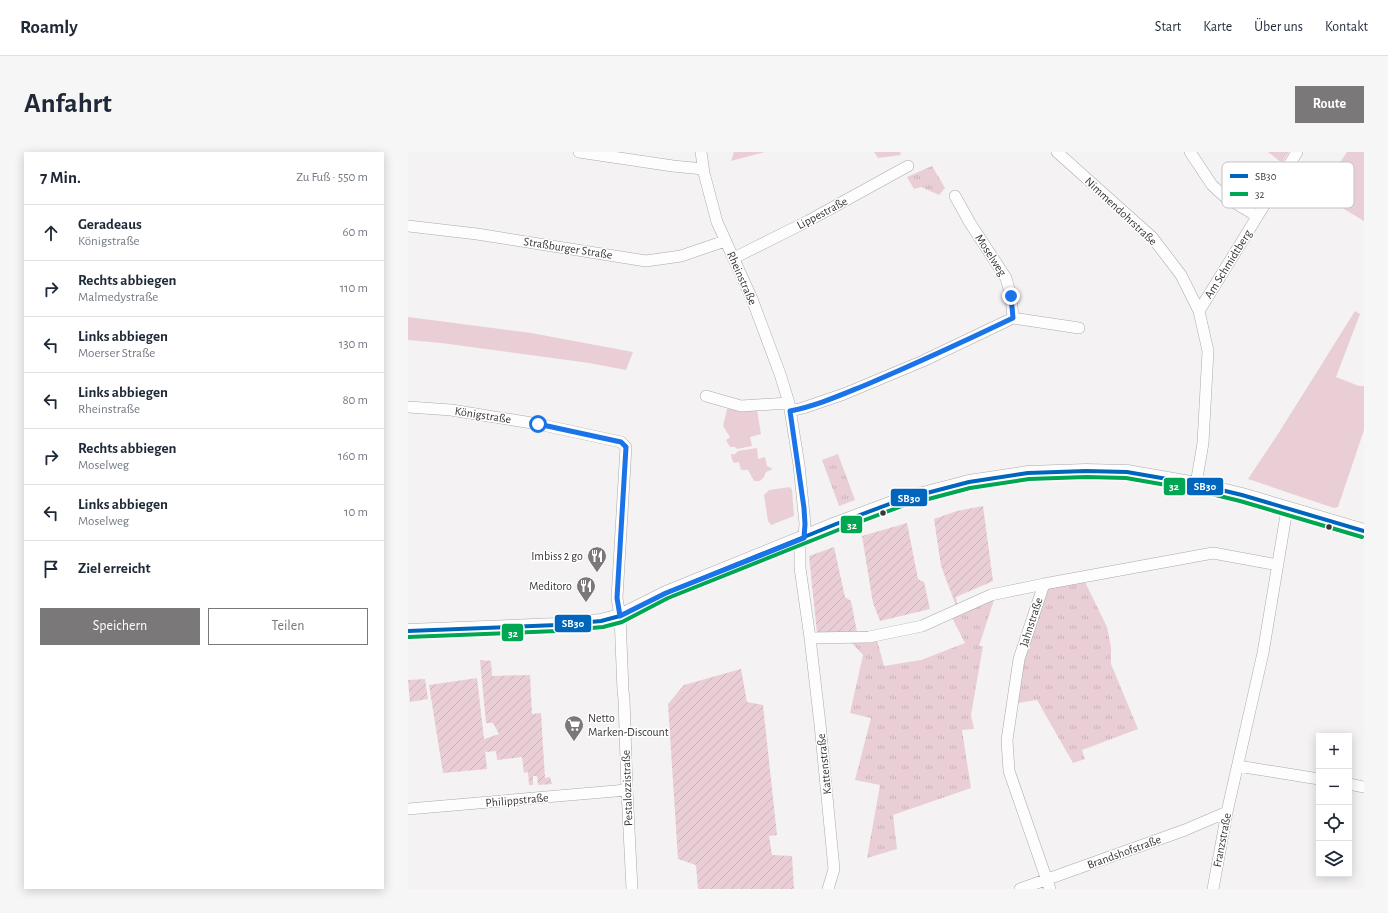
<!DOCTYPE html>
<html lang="de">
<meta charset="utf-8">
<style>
body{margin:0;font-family:"Alegreya Sans",sans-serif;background:#f6f6f7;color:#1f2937}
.controls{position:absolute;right:12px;bottom:12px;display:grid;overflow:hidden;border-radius:0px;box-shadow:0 2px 10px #0003}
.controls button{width:36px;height:36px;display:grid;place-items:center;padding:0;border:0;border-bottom:1px solid #e0e1e3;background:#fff;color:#1f2937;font:20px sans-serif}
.stop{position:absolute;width:12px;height:12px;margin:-9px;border:3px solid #1a73e8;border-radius:50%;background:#fff}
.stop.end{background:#1a73e8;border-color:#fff;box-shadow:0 1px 4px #0008}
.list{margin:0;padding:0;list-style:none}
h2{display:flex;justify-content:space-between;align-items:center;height:52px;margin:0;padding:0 16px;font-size:17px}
h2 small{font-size:13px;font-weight:400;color:#747a83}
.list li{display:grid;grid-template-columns:26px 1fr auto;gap:12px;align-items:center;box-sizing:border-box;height:56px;padding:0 16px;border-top:1px solid #e0e1e3}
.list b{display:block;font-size:15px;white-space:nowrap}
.list p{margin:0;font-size:13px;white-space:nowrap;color:#747a83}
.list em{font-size:13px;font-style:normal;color:#747a83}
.actions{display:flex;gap:8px;padding:12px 16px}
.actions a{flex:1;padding:9px 0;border:1px solid #7a7879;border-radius:0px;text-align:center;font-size:14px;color:#7a7879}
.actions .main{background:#7a7879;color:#fff}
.icon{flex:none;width:22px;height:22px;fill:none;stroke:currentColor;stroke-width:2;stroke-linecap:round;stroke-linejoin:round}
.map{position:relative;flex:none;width:956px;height:737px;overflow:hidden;border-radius:0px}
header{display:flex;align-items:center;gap:24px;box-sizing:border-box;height:56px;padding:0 20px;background:#fff;border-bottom:1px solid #e0e1e3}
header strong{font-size:19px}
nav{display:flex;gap:22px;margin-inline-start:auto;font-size:14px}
.intro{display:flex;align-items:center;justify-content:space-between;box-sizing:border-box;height:96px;padding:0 24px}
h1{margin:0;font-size:28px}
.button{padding:10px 18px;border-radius:0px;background:#7a7879;color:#fff;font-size:14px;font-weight:700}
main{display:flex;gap:24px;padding:0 24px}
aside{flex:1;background:#fff;border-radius:0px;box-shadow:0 2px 10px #0003}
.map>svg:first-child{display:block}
.grass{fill:#e9cfd5}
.park{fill:url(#park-tufts)}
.garden{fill:url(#garden-furrows)}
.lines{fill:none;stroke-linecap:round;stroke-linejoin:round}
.minor-casing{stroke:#abaaaa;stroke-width:12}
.tertiary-casing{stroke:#abaaaa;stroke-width:15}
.minor{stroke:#fdfdfd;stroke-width:11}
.tertiary{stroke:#fdfdfd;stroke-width:14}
.bus-1-casing{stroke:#fff;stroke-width:7}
.bus-2-casing{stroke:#fff;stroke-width:7}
.bus-1{stroke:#0065bd;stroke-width:4}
.bus-2{stroke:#00a651;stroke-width:4}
.route{stroke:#1a73e8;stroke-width:5}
.bus-dot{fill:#383737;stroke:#fff;stroke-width:1.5}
.labels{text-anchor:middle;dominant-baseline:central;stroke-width:3;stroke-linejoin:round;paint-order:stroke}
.street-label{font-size:12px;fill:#383737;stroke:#fff}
.poi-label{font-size:12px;fill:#383737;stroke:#fff;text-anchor:end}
.key{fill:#fff;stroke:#c3c3c3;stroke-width:1}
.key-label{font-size:11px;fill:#383737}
.line-badge{stroke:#fff;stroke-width:1.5}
.badge-label{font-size:11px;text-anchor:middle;font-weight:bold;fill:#fff}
</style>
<header>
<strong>Roamly</strong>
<nav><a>Start</a><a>Karte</a><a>Über uns</a><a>Kontakt</a></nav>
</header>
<div class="intro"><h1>Anfahrt</h1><a class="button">Route</a></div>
<main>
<aside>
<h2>7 Min.<small>Zu Fuß · 550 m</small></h2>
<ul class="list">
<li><svg class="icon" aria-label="ahead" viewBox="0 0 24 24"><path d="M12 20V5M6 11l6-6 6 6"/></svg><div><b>Geradeaus</b><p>Königstraße</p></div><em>60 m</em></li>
<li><svg class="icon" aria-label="right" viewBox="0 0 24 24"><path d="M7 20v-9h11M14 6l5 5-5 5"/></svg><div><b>Rechts abbiegen</b><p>Malmedystraße</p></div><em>110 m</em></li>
<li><svg class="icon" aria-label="left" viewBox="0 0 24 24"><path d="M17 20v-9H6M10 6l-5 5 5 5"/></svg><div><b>Links abbiegen</b><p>Moerser Straße</p></div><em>130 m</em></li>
<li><svg class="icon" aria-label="left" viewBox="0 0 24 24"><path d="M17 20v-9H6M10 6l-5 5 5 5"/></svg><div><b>Links abbiegen</b><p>Rheinstraße</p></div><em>80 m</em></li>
<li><svg class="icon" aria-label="right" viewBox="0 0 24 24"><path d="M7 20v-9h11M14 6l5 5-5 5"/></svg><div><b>Rechts abbiegen</b><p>Moselweg</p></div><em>160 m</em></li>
<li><svg class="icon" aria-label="left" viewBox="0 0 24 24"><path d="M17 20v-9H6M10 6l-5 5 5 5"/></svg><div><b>Links abbiegen</b><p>Moselweg</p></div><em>10 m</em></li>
<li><svg class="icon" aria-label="arrive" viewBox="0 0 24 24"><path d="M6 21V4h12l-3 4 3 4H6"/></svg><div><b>Ziel erreicht</b></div></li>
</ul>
<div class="actions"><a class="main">Speichern</a><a>Teilen</a></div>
</aside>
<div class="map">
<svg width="956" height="737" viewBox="0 0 956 737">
<defs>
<pattern id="park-tufts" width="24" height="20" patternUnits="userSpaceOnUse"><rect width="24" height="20" fill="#e9cfd5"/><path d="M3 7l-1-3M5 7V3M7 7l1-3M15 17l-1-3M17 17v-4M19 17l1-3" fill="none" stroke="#c9b2b7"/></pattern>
<pattern id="garden-furrows" width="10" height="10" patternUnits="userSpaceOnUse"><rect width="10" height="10" fill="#e9cfd5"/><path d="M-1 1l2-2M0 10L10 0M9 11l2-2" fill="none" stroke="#c9b2b7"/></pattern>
</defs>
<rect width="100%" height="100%" fill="#f4f2f3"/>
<path class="grass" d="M326 0H357L323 9Z
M466 0H492L493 3 470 6Z
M860 0H881L874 11Z
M939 0H956V69L911 42Z
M947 159 952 162 928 225 951 234H956V278L930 355 926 356 840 327 870 282Z
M0 165 123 181 225 200 218 218 181 211 33 191 0 188Z
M319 257 349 258 353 282 342 285 344 294 329 297 327 295H322L318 288 322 285 315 274Z
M349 296 350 307 357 305 359 314 365 317 358 320 356 325 352 329H346L340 318H333L331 310 326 311 324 308 323 302H327L330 299Z
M382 335 384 338 386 364 363 373 360 369 356 343 361 338Z"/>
<path class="park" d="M524 14 537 36 531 43 513 35 506 37 499 25Z
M430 302 447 348 431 354 414 308Z
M677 430 699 475 703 495V512L730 577 674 598 677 607 665 611 629 548 604 552 634 437Z
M588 442 571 494H575L563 563 566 577 554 578 563 636 485 663 489 697 459 706 472 633 447 628 463 566 442 561 455 503 443 490 469 488 476 514 513 508 557 491 542 462Z"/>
<path class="garden" d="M575 354 585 429 548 445 550 459 533 414 526 367 549 359Z
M499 371 510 427 516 430 522 457 472 469 465 451 454 384Z
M426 395 437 445 443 449 450 485 409 481 401 404Z
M72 508 83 509 84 524 122 523 124 562 133 561 137 626 142 625 144 632 130 633 129 624H125V633H121L120 620 116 621 114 605 89 608 88 599 78 600 77 598 79 617 35 621 21 533 69 526 76 587 91 582 85 571H78Z
M333 517 339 550 355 553 369 683 361 684 364 703 384 704 386 737H290L288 713 270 707 260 552 276 533Z
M17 527 20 547 2 550 0 528Z"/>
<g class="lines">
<g class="minor-casing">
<path id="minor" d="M171 0 265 14 295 17
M293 0 296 21 309 70 344 147 372 222 381 251 391 313 397 372 396 386 392 394V416L402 486 412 572 426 717 420 737
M649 0 744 85 773 123 791 159 800 199 795 291 788 332
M782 0 804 33 817 45 849 64
M547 44 562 71 598 126 603 144 605 166
M0 74 69 82 238 109 273 104 317 89
M326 106 400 69 500 14
M791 159 889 0
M298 244 333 254 381 251
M0 255 43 258 130 272 213 290 218 295 209 446 212 464 215 539 216 547 219 638 224 737
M382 259 395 256 436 242 515 209 605 166 671 176
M402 486 461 485 514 474 583 443 636 432
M830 614 911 627
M941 632 956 635
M0 657 219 638
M612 737 777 678 819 660
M642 737 601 619 599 588 611 507 636 432 805 401 870 413
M805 737 819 660 855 501 879 357"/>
</g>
<g class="tertiary-casing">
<path id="tertiary" d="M0 479 149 473 193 469 212 464 258 441 428 372 492 348 561 330 620 321 678 319 719 320 788 332 834 343 956 379"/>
</g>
<use href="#minor" class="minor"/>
<use href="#tertiary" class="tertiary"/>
<g class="bus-1-casing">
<path id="bus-1" d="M0 479 149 473 193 469 212 464 258 441 428 372 492 348 561 330 620 321 678 319 719 320 788 332 834 343 956 379"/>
</g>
<g class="bus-2-casing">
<path id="bus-2" d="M0 485 149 479 195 475 214 470 260 446 430 378 494 354 562 336 621 327 678 325 718 326 787 338 832 349 954 385"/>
</g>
<use href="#bus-1" class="bus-1"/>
<use href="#bus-2" class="bus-2"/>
</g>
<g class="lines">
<path class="route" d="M130 272 213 290 218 295 209 446 212 464 258 441 396 386 397 372 396 356 382 259C409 254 435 242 460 232 509 211 557 189 605 166L603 144"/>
</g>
<defs>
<g id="restaurant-pin" transform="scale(1)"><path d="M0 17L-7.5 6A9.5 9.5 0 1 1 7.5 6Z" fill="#7a7879" stroke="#fff"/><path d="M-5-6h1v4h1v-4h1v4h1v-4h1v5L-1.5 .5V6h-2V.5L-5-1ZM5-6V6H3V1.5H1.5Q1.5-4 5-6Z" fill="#fff"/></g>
<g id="supermarket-pin" transform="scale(1)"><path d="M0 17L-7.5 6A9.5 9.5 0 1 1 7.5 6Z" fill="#7a7879" stroke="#fff"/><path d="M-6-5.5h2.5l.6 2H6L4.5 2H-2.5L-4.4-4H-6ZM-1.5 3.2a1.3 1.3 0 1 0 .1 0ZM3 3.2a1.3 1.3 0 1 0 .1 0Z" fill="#fff"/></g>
</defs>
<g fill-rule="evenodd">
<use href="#restaurant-pin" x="189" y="404"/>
<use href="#restaurant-pin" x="178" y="434"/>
<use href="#supermarket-pin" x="166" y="573"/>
</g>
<g class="bus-dot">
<circle cx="475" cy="361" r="3.5"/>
<circle cx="921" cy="375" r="3.5"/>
</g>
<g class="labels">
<g class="street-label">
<text transform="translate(713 59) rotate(43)">Nimmendohrstraße</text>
<text transform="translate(414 61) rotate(-28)">Lippestraße</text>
<text transform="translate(160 96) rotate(9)">Straßburger Straße</text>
<text transform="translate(583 103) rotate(57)">Moselweg</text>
<text transform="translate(820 112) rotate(-58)">Am Schmidtberg</text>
<text transform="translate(334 126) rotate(66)">Rheinstraße</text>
<text transform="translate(75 263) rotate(9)">Königstraße</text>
<text transform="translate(623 470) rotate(-72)">Jahnstraße</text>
<text transform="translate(416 612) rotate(-96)">Kattenstraße</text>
<text transform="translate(219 636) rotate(-92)">Pestalozzistraße</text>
<text transform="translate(109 648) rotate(-5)">Philippstraße</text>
<text transform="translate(814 688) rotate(-79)">Franzstraße</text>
<text transform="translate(716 700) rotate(-20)">Brandshofstraße</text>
</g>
<g class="poi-label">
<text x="175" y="404">Imbiss 2 go</text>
<text x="164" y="434">Meditoro</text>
<text x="180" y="566" text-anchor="start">Netto<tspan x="180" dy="14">Marken-Discount</tspan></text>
</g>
</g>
<rect x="814" y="10" width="132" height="46" rx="6" class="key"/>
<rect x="822" y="22" width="18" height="4" fill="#0065bd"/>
<rect x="822" y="40" width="18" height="4" fill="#00a651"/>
<g class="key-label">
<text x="847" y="28">SB30</text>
<text x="847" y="46">32</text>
</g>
<g class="line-badge">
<rect x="778" y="325" width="38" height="19" rx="4" fill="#0065bd"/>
<rect x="755" y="325" width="23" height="19" rx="4" fill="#00a651"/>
<rect x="482" y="336" width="38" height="19" rx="4" fill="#0065bd"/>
<rect x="432" y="363" width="23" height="19" rx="4" fill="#00a651"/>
<rect x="146" y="462" width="38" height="19" rx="4" fill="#0065bd"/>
<rect x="93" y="471" width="23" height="19" rx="4" fill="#00a651"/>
</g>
<g class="badge-label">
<text x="797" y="338">SB30</text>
<text x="766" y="338">32</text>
<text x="501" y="350">SB30</text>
<text x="444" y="377">32</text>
<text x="165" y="475">SB30</text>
<text x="105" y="485">32</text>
</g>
</svg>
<div class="controls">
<button>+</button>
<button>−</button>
<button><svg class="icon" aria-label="locate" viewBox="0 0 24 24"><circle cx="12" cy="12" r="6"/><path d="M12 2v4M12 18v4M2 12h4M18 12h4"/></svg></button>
<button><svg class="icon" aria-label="layers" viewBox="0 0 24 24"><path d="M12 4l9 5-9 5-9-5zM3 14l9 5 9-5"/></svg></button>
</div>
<div class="stop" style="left:130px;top:272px"></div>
<div class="stop end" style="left:603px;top:144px"></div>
</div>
</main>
